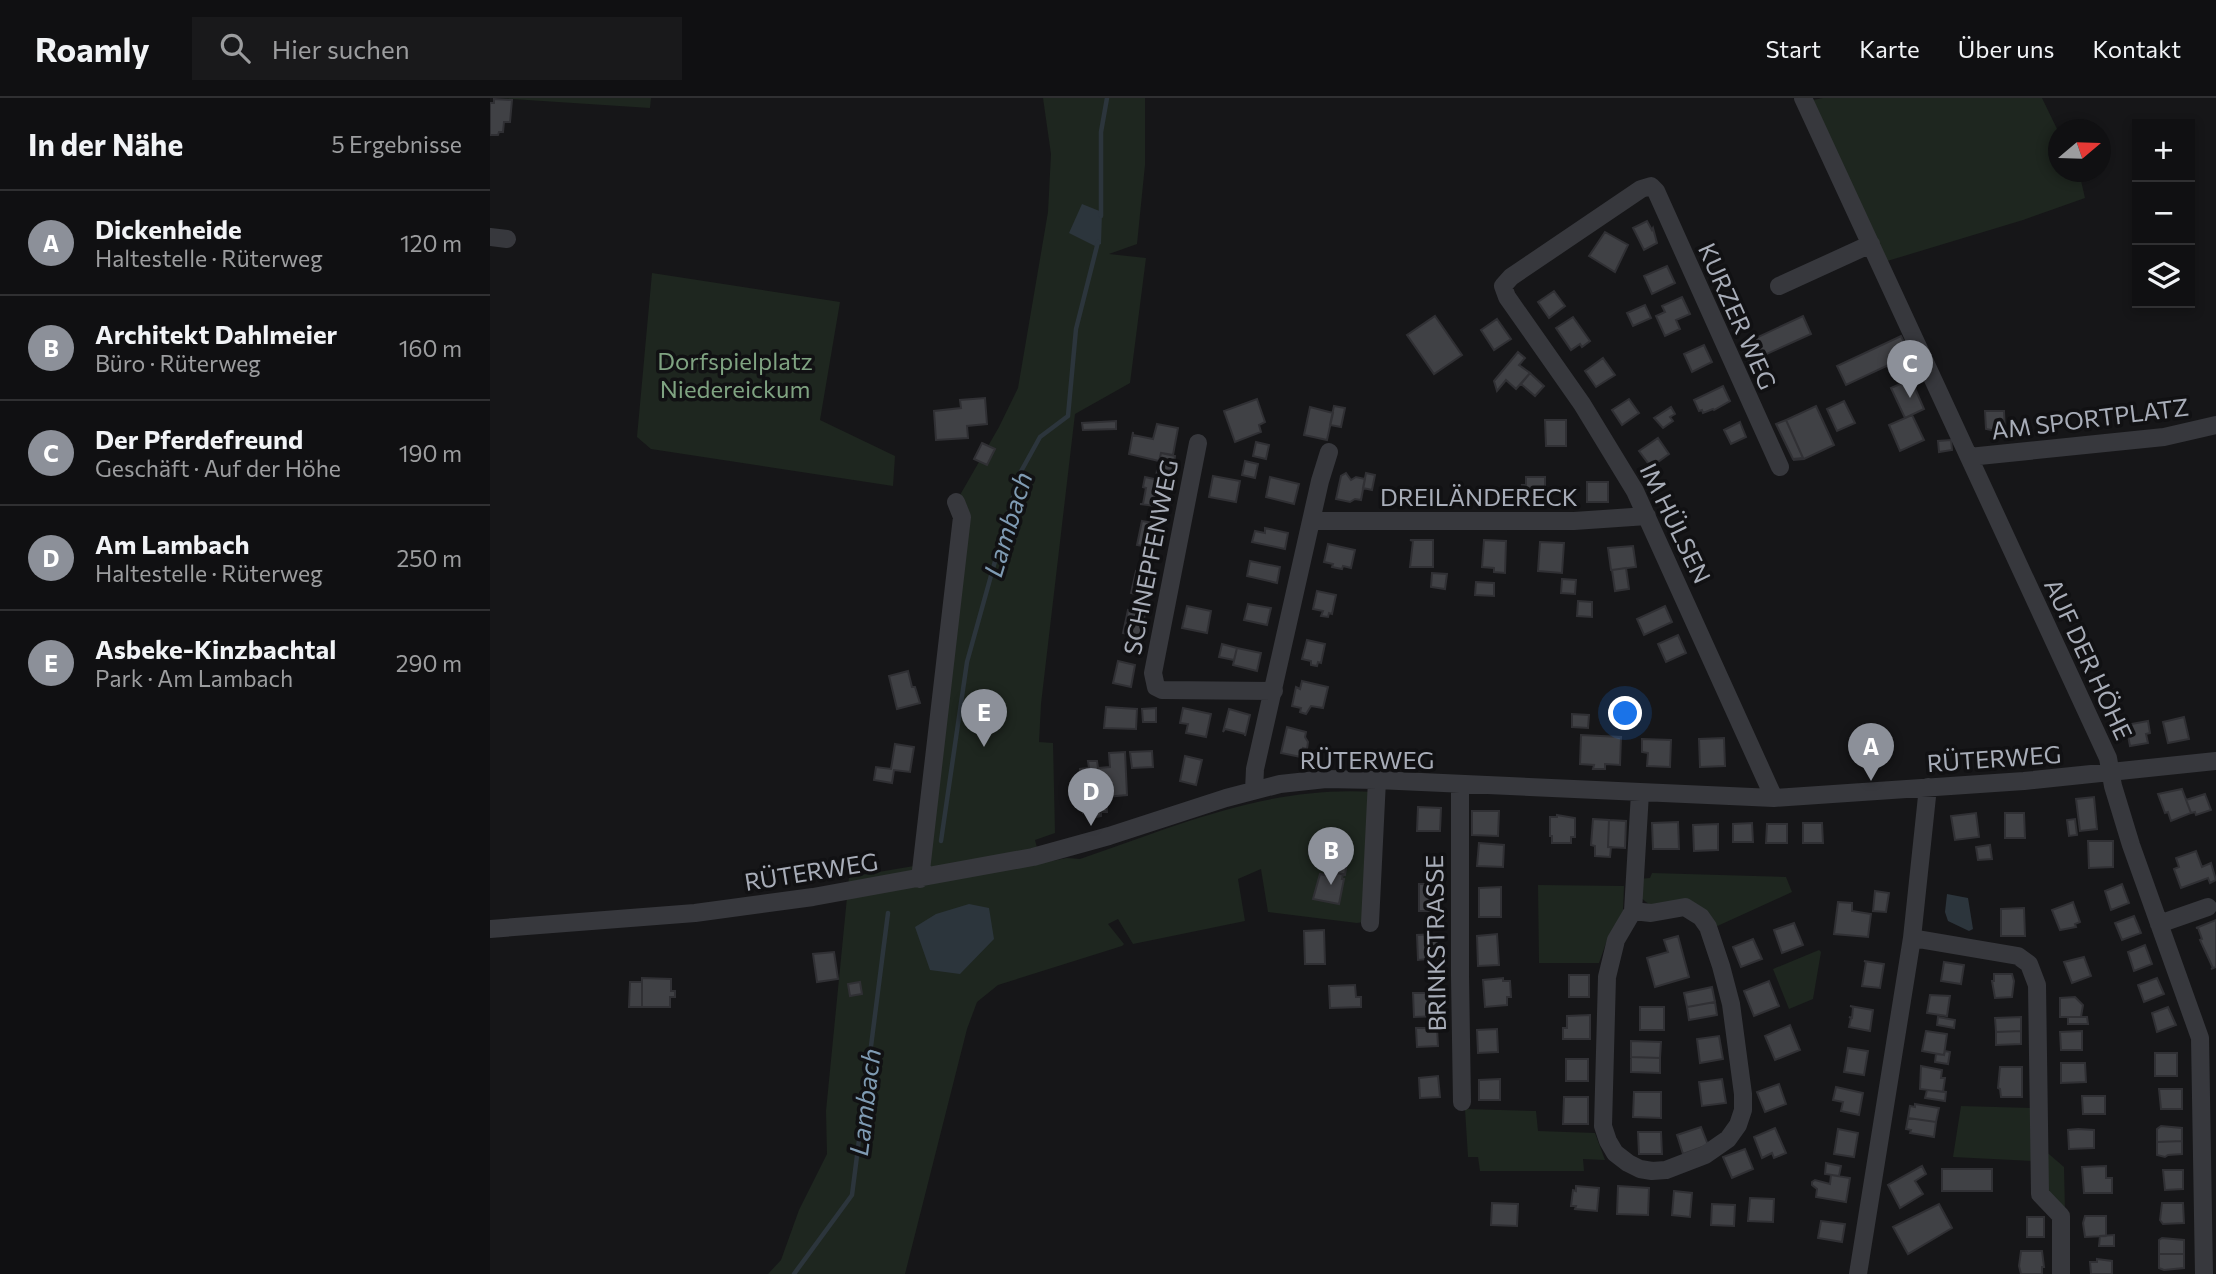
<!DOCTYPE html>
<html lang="de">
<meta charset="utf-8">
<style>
body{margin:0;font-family:Commissioner,sans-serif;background:#19191b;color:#f1f3f6}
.controls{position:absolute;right:21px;top:21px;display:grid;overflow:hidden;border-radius:0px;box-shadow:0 4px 10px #0003}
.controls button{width:63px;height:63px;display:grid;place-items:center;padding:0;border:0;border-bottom:2px solid #303032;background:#101012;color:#f1f3f6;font:35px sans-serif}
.compass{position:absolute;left:1558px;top:21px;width:63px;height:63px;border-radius:50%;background:#101012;box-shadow:0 4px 10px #0003;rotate:71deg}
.you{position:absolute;left:1136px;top:616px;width:24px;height:24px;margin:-18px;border:5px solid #fff;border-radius:50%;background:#1a73e8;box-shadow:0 0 0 10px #1a73e833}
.badge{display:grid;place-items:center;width:46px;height:46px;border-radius:50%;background:#8c9099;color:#fff;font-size:23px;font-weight:700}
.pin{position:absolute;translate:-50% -58px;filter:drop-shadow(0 2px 4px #0008)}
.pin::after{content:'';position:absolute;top:37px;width:24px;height:21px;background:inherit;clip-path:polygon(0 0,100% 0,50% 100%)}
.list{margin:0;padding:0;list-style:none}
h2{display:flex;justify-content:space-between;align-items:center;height:91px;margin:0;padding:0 28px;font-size:30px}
h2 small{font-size:23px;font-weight:400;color:#9c9d9f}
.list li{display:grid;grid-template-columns:46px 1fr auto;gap:21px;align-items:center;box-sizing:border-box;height:105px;padding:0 28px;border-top:2px solid #303032}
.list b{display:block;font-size:26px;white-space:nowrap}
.list p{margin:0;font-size:23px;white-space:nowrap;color:#9c9d9f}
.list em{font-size:23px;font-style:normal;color:#9c9d9f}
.icon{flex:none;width:38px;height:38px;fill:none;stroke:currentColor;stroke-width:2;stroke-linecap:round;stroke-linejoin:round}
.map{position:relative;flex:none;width:1726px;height:1176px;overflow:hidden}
header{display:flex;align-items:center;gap:42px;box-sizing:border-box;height:98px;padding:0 35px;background:#101012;border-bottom:2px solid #303032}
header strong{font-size:33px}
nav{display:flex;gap:38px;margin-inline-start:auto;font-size:24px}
.search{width:490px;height:63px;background:#19191b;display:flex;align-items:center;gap:18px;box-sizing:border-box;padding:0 24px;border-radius:0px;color:#9c9d9f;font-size:26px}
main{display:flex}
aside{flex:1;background:#101012}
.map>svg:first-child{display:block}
.green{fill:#1e261f}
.water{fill:#2c353c}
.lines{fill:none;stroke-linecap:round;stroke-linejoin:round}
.stream{stroke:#2c353c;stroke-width:4.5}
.building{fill:#404145;stroke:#303034;stroke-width:2}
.minor{stroke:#37383d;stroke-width:18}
.labels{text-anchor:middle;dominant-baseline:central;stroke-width:7;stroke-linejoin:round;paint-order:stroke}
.street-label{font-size:24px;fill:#a8adb8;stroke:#111113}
.park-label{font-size:24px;fill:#7fa381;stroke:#111113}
.water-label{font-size:26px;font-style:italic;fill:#7f9bb3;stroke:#111113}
</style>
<header>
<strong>Roamly</strong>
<div class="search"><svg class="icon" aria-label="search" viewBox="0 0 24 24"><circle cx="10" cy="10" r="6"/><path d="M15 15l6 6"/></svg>Hier suchen</div>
<nav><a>Start</a><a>Karte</a><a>Über uns</a><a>Kontakt</a></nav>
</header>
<main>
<aside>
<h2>In der Nähe<small>5 Ergebnisse</small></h2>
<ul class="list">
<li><span class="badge">A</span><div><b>Dickenheide</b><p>Haltestelle · Rüterweg</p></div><em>120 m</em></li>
<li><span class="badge">B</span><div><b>Architekt Dahlmeier</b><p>Büro · Rüterweg</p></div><em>160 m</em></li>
<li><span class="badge">C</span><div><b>Der Pferdefreund</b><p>Geschäft · Auf der Höhe</p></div><em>190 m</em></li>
<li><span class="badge">D</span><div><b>Am Lambach</b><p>Haltestelle · Rüterweg</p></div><em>250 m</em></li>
<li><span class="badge">E</span><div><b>Asbeke-Kinzbachtal</b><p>Park · Am Lambach</p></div><em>290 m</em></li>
</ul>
</aside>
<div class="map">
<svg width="1726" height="1176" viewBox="0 0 1726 1176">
<rect width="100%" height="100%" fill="#161618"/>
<path class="green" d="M8 0H161L160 10Z
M553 0H655V67L647 146 619 156 656 160 640 285 585 316 551 606 549 644 563 645 565 735 545 742 551 765 577 760 590 761C689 727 779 687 885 694L873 824 867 825 778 814 771 771 748 781 755 823 643 846 628 821 618 826 634 846 632 848 508 887 487 904 477 931 415 1176H278L291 1162 309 1112 337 1056 336 1013 359 779 424 768 466 404 509 329 528 290 558 114 561 56Z
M1333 0H1552L1568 33V74H1589L1595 100 1533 122 1394 164 1318 3Z
M162 175 350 204 330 322 405 358 403 388 161 351 147 339Z
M1162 775 1296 779 1302 794 1223 830 1213 812 1161 808 1150 799 1149 781 1160 780Z
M1048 787 1134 788 1133 813 1116 845 1109 865H1049Z
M1329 852 1331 854 1323 901 1299 911 1283 871Z
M1471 1008 1542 1010 1543 1063 1463 1059Z
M975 1011 1046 1013 1048 1033 1105 1035 1115 1062 1093 1061 1094 1073H990L988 1059H978Z
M1553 1051 1574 1069 1575 1114 1554 1093Z"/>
<path class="water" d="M592 106 612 114 611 146 605 148 579 135Z
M1457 796 1478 800 1483 831 1479 833 1458 823 1455 814Z
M479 806 499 810 504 841 470 876 440 872 425 829 446 816Z"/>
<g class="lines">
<path class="stream" d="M611 118V34L617 0
M451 743 477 564 529 377 550 339 578 318 586 231 608 144
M304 1176 362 1097 398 815"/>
</g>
<path class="building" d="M4 1 22 2 20 24H14L13 34H9L8 37H0V5H4Z
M1157 123 1162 132 1163 130 1167 145 1154 152 1143 130Z
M1115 134 1138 147 1125 174 1099 158Z
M1177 168 1185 185 1162 196 1154 178Z
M1064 193 1075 208 1059 220 1048 204Z
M1192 199 1200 216 1186 222 1190 231 1175 238 1166 218 1175 214 1172 208Z
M1155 207 1161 220 1143 228 1137 215Z
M945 218 972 257 944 276 917 237Z
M1313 218 1321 236 1259 264 1251 247Z
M1083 219 1100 243 1092 249 1090 246 1081 252 1066 230Z
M1007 221 1021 241 1004 252 991 232Z
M1411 238 1420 257 1356 287 1347 268Z
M1214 247 1222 264 1202 274 1194 256Z
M1028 254 1035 260 1029 267 1040 275 1026 291 1016 282 1007 293 1004 283Z
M1113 260 1125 277 1106 289 1095 273Z
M1040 275 1054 288 1045 298 1031 286Z
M1421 281 1434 311 1415 320 1401 290Z
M1233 288 1240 303 1224 312 1223 311 1213 315 1212 312 1209 313 1204 302Z
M495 300 497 326 477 328 478 340 446 342 444 313 471 310 470 302Z
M767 301 775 324 769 327 771 334 745 344 734 313Z
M1139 301 1149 315 1132 327 1122 312Z
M1354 303 1365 325 1347 333 1337 311Z
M844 308 855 310 851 329 840 327Z
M1326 308 1344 347 1314 361 1303 362 1313 360 1296 322Z
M820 309 843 315 837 342 814 337Z
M1181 309 1185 316 1180 319 1183 323 1173 330 1164 320Z
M1495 313H1514L1515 334H1510V330L1506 331V333L1496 331Z
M1422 317 1434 342 1410 353 1399 327Z
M1055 322H1076V348H1056Z
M1296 322 1313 360 1303 361 1286 326Z
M626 323V331L593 332 592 325Z
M1250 324 1256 339 1241 346 1234 332Z
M667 326 688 330 683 357 671 355 669 363 639 356 643 334V337L663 341Z
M1168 340 1179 356 1161 369 1149 353Z
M1461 342 1462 352 1449 354 1448 343Z
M766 344 779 347 776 361 763 358Z
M492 345 505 351 497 367 484 361Z
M671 355 685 358 683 372H667Z
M755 363 768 366 765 380 752 377Z
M667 372H683L680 385 666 381Z
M856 375 861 382 866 379 875 381 871 402 865 401 860 404 846 401 851 378Z
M876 375 885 377 882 392 873 390Z
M723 378 750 383 746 404 719 399Z
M655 379 678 384 673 409 650 406H653L656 390 653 389Z
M780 379 809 386 804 406 776 399Z
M1036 379H1055V402L1034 403 1032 387H1036Z
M1097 384H1118V404H1097Z
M652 423 669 426 664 450 647 447Z
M775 430 798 435 795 451 762 444 765 433 775 435Z
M920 442H943V469H920L923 443Z
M994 442 1016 443 1015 475 1004 474V470L992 469Z
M1050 444 1074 445 1072 475 1048 473Z
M838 446 865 452 861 470 853 468 852 471 842 469 843 466 834 464Z
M1143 448 1146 469 1121 472 1118 450Z
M760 463 790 469 787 485 757 478Z
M1136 470 1139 491 1125 493 1122 472Z
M646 473 663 477 659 499 641 495Z
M942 475 957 476 955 491 941 489Z
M1072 481 1086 482 1085 496 1071 495Z
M986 484 1004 485V498L985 497Z
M827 493 846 497 842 516 839 515 838 519 831 518 833 513 823 511Z
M1088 503 1102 504V519L1087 518Z
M758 506 781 510 777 527 754 522Z
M697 508 721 513 717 535 692 530Z
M1175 508 1182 524 1154 537 1147 521Z
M638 512 655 515 651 539 633 535Z
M1188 537 1196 555 1176 564 1168 546Z
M817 542 835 546 831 565 828 564 827 568 821 567V563L812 561Z
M732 546 747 550 744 562 729 559Z
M747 550 771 555 767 573 743 567Z
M628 563 645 567 641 589 623 585Z
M418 573 422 589H425L430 605 407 611 399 578Z
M812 583 838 589 833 610 821 608 816 616 810 614 811 610 802 608 806 589 810 591Z
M616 609 647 611 646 631 614 630Z
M666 610V624H653L652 611Z
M693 610 721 616 716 639 696 635 698 626 690 625Z
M739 611 760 617 755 638V636L735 631 733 634Z
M1082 616 1099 617 1098 630 1082 629Z
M1694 619 1699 641 1678 645 1673 624Z
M1658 623 1660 635 1656 636 1658 645 1640 648 1636 627Z
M797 629 816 634 815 639 818 644 817 651 813 650 811 659 791 655Z
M1091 637 1131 639 1130 667 1115 666V671H1103L1104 667 1090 666Z
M1234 640 1235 668 1210 669 1209 641Z
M1152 641 1181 642 1180 669 1157 668 1158 655 1152 654Z
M405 646 424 649 420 674 404 672 402 685 384 682 386 669 401 671Z
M662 653 663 669 642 670 640 654Z
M635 654 637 697 616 699 617 714H611V718L606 719 605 715H593L590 671 599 670 598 663H607L608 670 620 669 619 655Z
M695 658 712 662 706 687 690 683Z
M1692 691 1701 715 1681 723 1678 714 1675 715 1668 696Z
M1715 696 1721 712 1706 717 1705 714 1701 715 1696 702Z
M1604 699 1607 731 1590 733 1586 701Z
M928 709 951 710 950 733H927Z
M982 713H1009L1008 738 982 737Z
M1486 715 1489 739 1465 742 1461 718Z
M1515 715H1534L1535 740H1515Z
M1067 717 1085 720V739H1081V745H1062V738H1060V719H1067Z
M1103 721 1119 722 1118 749H1121L1120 759 1105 758V748L1101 747Z
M1585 721 1587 737 1579 738 1577 722Z
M1119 722 1136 723 1135 750 1118 749Z
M1188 724 1189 751H1163L1162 725Z
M1262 725 1263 744H1243V726Z
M1313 725H1332L1333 745H1313Z
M1228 726V752L1204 753 1203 727Z
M1277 726H1297V745H1276Z
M1598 743H1623V769L1599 770Z
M989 745 1014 747 1013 769 987 768Z
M1500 747 1502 761 1488 762 1486 749Z
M1706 753 1712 769 1721 765 1726 782 1720 785 1718 780 1691 790 1684 771 1689 769 1686 760Z
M844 761 857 764 855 777 842 774Z
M845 775 853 776 852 781H854L849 806 823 801 830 776 844 779Z
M929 786H951V813H929Z
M1632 786 1639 805 1621 812 1615 793Z
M1011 789V819H989V790Z
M1385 793 1399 795 1396 814 1383 813Z
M1348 804 1362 805V813L1381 816 1378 839 1344 836Z
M1583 804 1590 824 1585 826 1586 829 1570 832 1562 812Z
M1534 810 1535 838H1511V811Z
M1644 818 1651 835 1632 842 1625 825Z
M1726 822V869L1721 871 1723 870 1710 842 1712 841 1708 830H1706Z
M1304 825 1313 847 1292 855 1284 832Z
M834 832 835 866H815L814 833Z
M946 836 948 860 928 862 927 837Z
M1007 836 1009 867 988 868 987 838Z
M1188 838 1199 879 1165 889 1157 860 1178 854 1174 842Z
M1263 841 1272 861 1251 869 1243 849Z
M1655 847 1662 866 1644 873 1638 854Z
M344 854 348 881 327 884 323 856Z
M1594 859 1601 878 1582 885 1574 864Z
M1374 863 1394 866 1390 890 1372 888 1376 864Z
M1454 864 1474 867 1471 886 1451 883Z
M1504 876H1522L1524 883 1522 899 1505 900 1502 883H1504Z
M1079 877H1099V899H1079Z
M152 880 181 881V893H185V899H180V909H152Z
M1013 880V883H1020L1021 899H1017V907L995 909 993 882Z
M1667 880 1674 896 1654 904 1648 887Z
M1279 883 1289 908 1264 918 1254 893Z
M140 884H152V909H139Z
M370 884 372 896 360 898 358 886Z
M865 887 866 899H871V909L840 910 839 888Z
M1222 889 1225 904 1197 909 1194 895Z
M923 895H946L947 918 924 919Z
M1440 897 1460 898 1457 918 1437 915Z
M1585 899 1593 907 1591 919H1570V900Z
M1225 904 1227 917 1199 922 1197 909Z
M1360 908 1383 912 1380 933 1359 929 1361 920 1359 919 1362 920 1363 909Z
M1150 909H1174V932H1150Z
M1678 909 1686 927 1667 934 1662 915Z
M1100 917V941H1073V930H1077V918Z
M1448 919 1465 922 1464 930 1447 927Z
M1531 919V933L1506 934 1505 920Z
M1578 919H1597L1598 926H1578Z
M1300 927 1310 952 1285 962 1275 938Z
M926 930H947L948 948 927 949Z
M1007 931 1008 954 988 955 987 932Z
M1436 933 1457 936 1454 957 1432 953Z
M1531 933V946L1506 947V934Z
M1592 933V952H1571L1570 934Z
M1229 938 1233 961 1210 965 1207 941Z
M1141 943 1171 944 1170 960 1141 959Z
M1358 950 1378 953 1374 977 1354 974Z
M1455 953 1460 954 1458 966 1445 964 1446 956 1454 957Z
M1665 955H1687V978H1665Z
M1141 959 1170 960V975L1141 974Z
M1076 961H1098V983H1076Z
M1571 965H1595L1596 984 1571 985Z
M1431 968 1452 972 1451 980H1455L1453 994 1430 991Z
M1510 969H1532V999H1511L1510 991 1508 990Z
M948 978 950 999 930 1000 929 980Z
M1010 981V1002H989V982Z
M1232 981 1236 1005 1212 1008 1209 984Z
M1289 986 1296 1006 1275 1014 1267 994Z
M1346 989 1373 995 1369 1017 1351 1013 1353 1004 1343 1002Z
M1669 991H1692V1011H1671Z
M1437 992 1456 994 1455 1003 1435 1000Z
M1144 994H1171V1020L1143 1019Z
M1592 998H1615V1016H1593Z
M1074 999H1098V1026H1073Z
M1425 1006 1449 1010 1446 1024 1418 1020 1420 1008 1425 1009Z
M1418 1020 1446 1024 1444 1039 1420 1035 1421 1032 1416 1031Z
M1671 1028 1692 1030V1043L1667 1044V1031Z
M1211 1029 1218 1047 1193 1056 1187 1037Z
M1285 1030 1296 1055 1284 1060 1282 1055 1272 1060 1264 1039Z
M1348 1031 1368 1035 1364 1059 1344 1056Z
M1588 1031 1604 1032V1050L1579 1051 1578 1032Z
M1148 1034H1171L1172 1056H1149Z
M1692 1043V1056L1678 1057 1675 1059 1667 1057V1044Z
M1255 1051 1263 1071 1242 1080 1233 1059Z
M1336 1065 1351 1068 1349 1078 1335 1076Z
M1432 1068 1436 1076 1425 1083 1433 1096 1410 1110 1398 1087Z
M1616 1068V1080H1622V1095H1594L1592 1069Z
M1452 1071H1502V1093H1452Z
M1673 1072H1693V1091L1675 1092Z
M1341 1077 1360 1080 1356 1104 1326 1099 1327 1091 1322 1087V1084L1325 1082 1340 1086Z
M1086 1088 1109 1090 1107 1113 1085 1111 1086 1108H1081L1083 1092 1086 1093Z
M1128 1088 1159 1090 1158 1117 1127 1116Z
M1184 1093 1202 1095 1200 1119 1182 1117Z
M1260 1100 1284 1101 1283 1124 1258 1123Z
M1002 1105 1028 1106 1027 1128 1001 1127Z
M1672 1105H1693L1694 1125 1673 1126 1670 1122Z
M1222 1106 1245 1107 1244 1128 1221 1127Z
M1449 1106 1462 1130 1418 1156 1403 1129Z
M1595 1118H1616V1138L1595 1139 1593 1125Z
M1537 1119H1554V1139H1537Z
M1331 1123 1355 1126 1352 1144 1328 1140Z
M1624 1137V1148H1609L1610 1138Z
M1672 1140 1694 1142V1156H1669V1142Z
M1531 1153H1552L1554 1169H1552V1176H1531L1529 1168Z
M1669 1156H1694V1170L1674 1172 1669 1170Z
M1607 1161 1622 1163V1176H1601L1600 1164H1607Z"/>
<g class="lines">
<path class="minor" d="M1313 0 1618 660 1623 688 1641 747 1710 940 1714 1176
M0 139 17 141
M1289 188 1381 146
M708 345 663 575 666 589 672 592 784 593
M1479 359 1674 339 1726 327
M822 423H1084L1157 418
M970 686V878L972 1004
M764 692 765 671 830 383 839 354
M1284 700 1145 393 1092 306 1017 199 1013 188 1021 179 1151 91 1161 88 1166 93 1290 369
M430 781 472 419 466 404
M1143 813 1161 815 1195 809 1211 819 1218 829 1231 868 1241 906 1253 996V1012L1248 1027 1238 1041 1215 1057 1176 1072 1162 1073 1150 1071 1138 1065 1125 1055 1118 1043 1113 1028 1117 879 1126 842 1143 813 1150 695
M880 825 887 682
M1669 826 1718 809
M0 831 205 815 323 799 543 759 619 738 736 700 790 686 836 681 887 682 1284 700 1534 683 1726 663
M1422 840 1528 858 1539 866 1547 887 1550 1096 1571 1118V1176
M1368 1176 1422 840 1438 689"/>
</g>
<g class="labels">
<g class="street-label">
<text transform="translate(1248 218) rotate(66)">KURZER WEG</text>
<text transform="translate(1600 320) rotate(-7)">AM SPORTPLATZ</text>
<text x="989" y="398">DREILÄNDERECK</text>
<text transform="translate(1186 425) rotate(64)">IM HÜLSEN</text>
<text transform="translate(660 459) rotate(-79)">SCHNEPFENWEG</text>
<text transform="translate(1599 561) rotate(65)">AUF DER HÖHE</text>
<text transform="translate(1504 660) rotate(-4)">RÜTERWEG</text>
<text x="877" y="661">RÜTERWEG</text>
<text transform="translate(321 773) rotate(-9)">RÜTERWEG</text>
<text transform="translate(945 845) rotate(-91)">BRINKSTRASSE</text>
</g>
<g class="park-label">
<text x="245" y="262">Dorfspielplatz<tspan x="245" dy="28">Niedereickum</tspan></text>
</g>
<g class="water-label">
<text transform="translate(517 426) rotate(-73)">Lambach</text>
<text transform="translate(374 1004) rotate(-83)">Lambach</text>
</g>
</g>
</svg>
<div class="controls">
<button>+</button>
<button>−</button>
<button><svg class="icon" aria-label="layers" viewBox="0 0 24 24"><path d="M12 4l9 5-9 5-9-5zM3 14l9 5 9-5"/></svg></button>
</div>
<svg class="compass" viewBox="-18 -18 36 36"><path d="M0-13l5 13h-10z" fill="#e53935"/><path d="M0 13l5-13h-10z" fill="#9c9d9f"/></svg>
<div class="you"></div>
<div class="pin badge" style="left:1381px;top:683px">A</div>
<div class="pin badge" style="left:841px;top:787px">B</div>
<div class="pin badge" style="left:1420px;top:300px">C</div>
<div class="pin badge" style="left:601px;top:728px">D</div>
<div class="pin badge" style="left:494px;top:649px">E</div>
</div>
</main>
